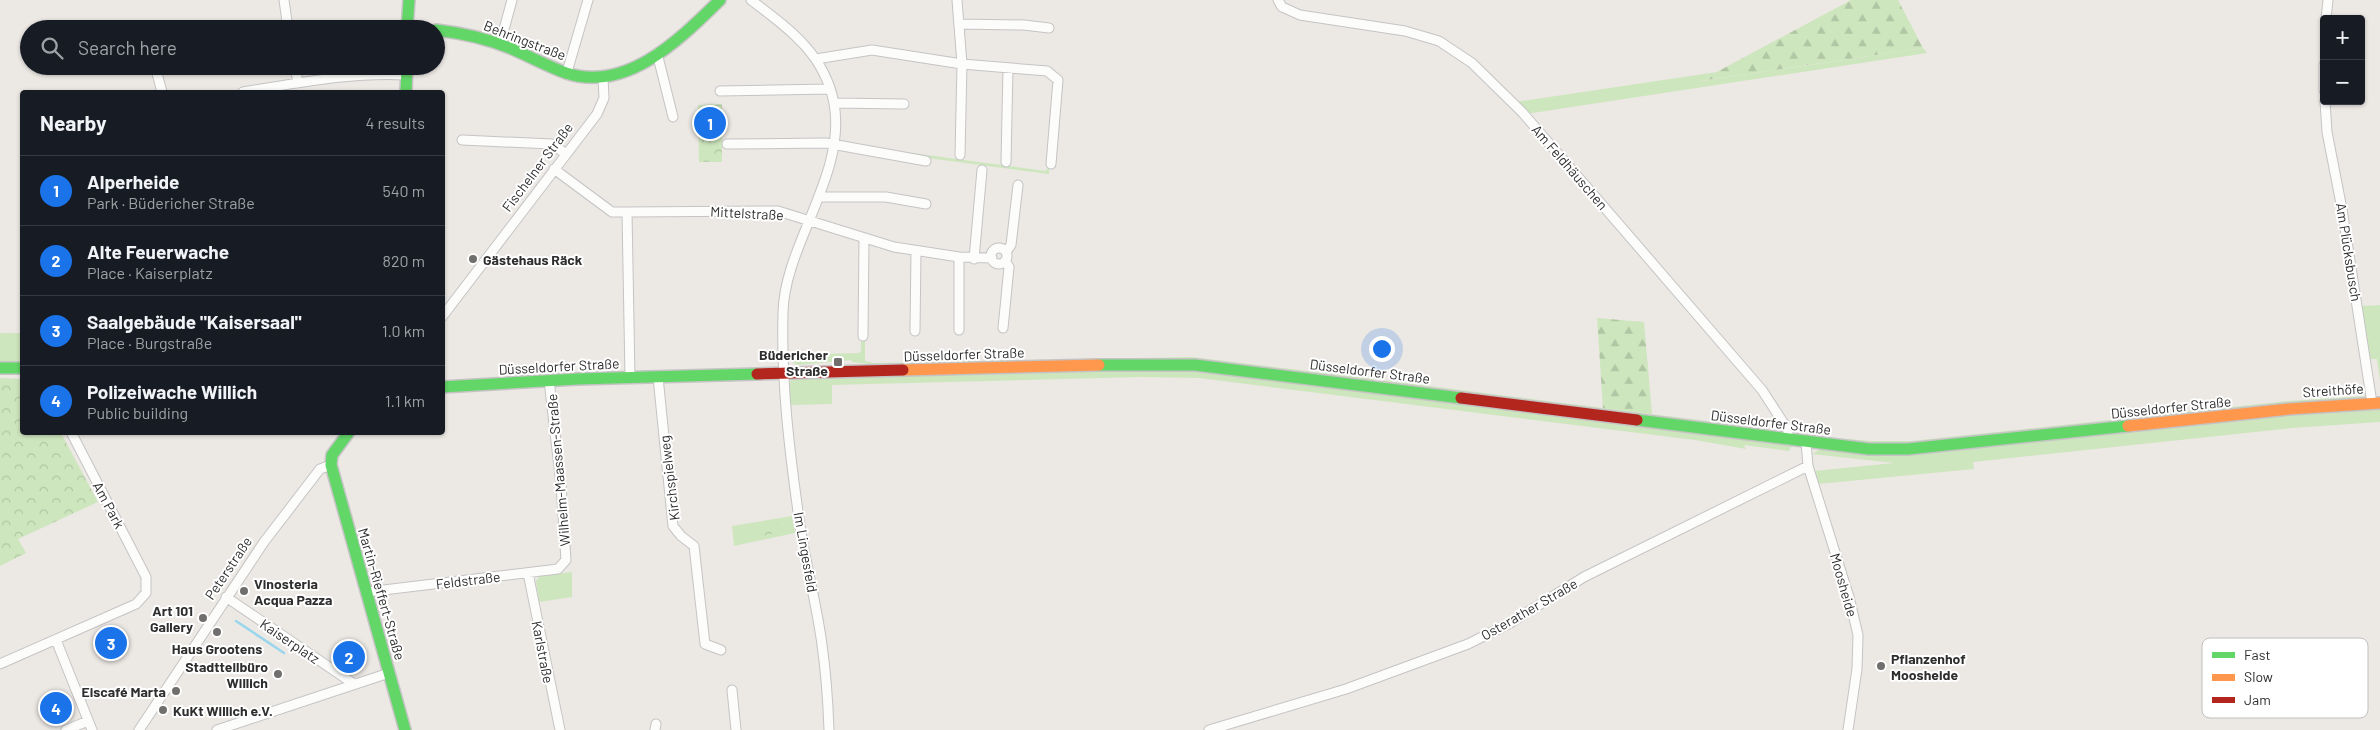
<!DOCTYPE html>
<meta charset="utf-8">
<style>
body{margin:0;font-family:Barlow,sans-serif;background:#242831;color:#f1f3f6}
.controls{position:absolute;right:15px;top:15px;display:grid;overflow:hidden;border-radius:5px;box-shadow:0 1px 4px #0004}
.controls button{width:45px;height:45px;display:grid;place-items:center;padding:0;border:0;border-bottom:1px solid #363941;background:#171b24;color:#f1f3f6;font:25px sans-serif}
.you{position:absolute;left:1381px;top:348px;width:18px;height:18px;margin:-12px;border:4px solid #fff;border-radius:50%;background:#1a73e8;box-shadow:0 0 0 8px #1a73e833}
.badge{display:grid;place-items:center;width:32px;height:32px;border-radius:50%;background:#1a73e8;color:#fff;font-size:16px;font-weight:700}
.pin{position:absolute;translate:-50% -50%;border:2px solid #fff;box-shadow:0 1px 5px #0006}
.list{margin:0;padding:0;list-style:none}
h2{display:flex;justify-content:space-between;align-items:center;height:65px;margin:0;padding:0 20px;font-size:21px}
h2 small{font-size:16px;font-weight:400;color:#9ea1a6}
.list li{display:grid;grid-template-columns:32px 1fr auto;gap:15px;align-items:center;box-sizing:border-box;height:70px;padding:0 20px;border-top:1px solid #363941}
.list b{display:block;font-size:19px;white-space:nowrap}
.list p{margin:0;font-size:16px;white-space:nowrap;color:#9ea1a6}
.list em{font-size:16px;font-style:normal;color:#9ea1a6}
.icon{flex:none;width:28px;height:28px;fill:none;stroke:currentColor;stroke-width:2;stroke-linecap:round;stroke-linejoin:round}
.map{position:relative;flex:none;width:2380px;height:730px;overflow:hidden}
.search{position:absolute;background:#171b24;box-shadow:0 1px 4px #0004;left:20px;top:20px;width:425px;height:55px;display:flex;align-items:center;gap:12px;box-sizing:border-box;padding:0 18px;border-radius:28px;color:#9ea1a6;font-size:19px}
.panel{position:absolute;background:#171b24;box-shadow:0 1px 4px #0004;left:20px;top:90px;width:425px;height:345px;border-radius:5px}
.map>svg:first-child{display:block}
.grass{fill:#cee6be}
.forest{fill:url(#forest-firs)}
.park{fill:url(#park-crowns)}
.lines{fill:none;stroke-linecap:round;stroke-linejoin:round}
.stream{stroke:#99d6ec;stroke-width:2.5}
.street-casing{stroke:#c5c4c5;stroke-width:11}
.fast-casing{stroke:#c5c4c5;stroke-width:14}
.slow-casing{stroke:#c5c4c5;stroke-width:14}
.jam-casing{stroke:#c5c4c5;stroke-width:14}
.street{stroke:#fcfcfb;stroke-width:9}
.fast{stroke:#63d668;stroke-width:11}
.slow{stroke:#ff974d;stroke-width:11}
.jam{stroke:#b3261e;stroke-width:11}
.poi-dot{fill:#706f6e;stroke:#fff;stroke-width:2}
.labels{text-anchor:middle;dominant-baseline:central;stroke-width:4;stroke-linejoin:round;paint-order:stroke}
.street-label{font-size:14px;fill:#2e2e2e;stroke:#fff}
.poi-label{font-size:14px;font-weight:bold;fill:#2e2e2e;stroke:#fff;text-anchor:start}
.key{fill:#fff;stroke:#c0c0c0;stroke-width:1}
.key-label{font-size:14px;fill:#2e2e2e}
</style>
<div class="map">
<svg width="2380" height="730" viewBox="0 0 2380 730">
<defs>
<pattern id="forest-firs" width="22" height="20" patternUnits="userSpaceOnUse" patternTransform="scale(1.25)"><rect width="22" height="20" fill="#cee6be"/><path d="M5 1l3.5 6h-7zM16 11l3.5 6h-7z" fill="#b1c6a4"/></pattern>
<pattern id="park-crowns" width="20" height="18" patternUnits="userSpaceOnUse" patternTransform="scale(1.25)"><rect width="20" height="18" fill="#cee6be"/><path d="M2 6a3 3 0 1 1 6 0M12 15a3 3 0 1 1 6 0" fill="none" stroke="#b1c6a4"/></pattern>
</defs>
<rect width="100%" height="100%" fill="#ece8e4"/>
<path class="grass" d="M1923 48 1927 53 1526 114 1515 102 1717 72 1702 81Z
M1470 65 1520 114 1760 392 1783 427 1784 433 1385 383 1382 380 1715 422 1784 432 1758 392 1527 125Z
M845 144 1045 171 1049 167V174L845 147Z
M2380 305V380L2377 359H2369L2361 306Z
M0 333H22V365L0 364Z
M861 336H865V361L874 363 1192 357 1374 379 1371 382 1221 362 884 366 852 362 851 360 797 365 792 362 789 355 859 353 861 351Z
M1185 369 1792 445 1789 451 1744 445 1746 449 1695 440 1199 378 1140 377 832 385V404L791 405 789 385 791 380 799 379Z
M2367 396 2365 398 1937 443 1870 444 1792 434 1871 441H1911L2288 401Z
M2380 407V422L2292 428 1973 462 1974 469 1818 484 1814 471 1894 463 1812 454 1821 449 1861 453 2289 413Z
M792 516 795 533 734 546 732 526Z
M572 572V597L539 602 536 581 540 576Z"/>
<path class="forest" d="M1851 0H1898L1923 48 1700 81Z
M1597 318 1644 322 1652 414 1603 408Z"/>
<path class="park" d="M722 104V162H699L698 105Z
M0 378 22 379V432L61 433 98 502 18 539 26 553 0 566Z
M777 524 785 531 756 537 762 526Z"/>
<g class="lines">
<path class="stream" d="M236 621 284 653"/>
<g class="street-casing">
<path id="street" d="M284 0 288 29
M751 0C789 29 824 53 834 103 847 175 784 245 783 313 781 385 790 455 800 526 806 566 817 605 822 645 826 673 828 702 829 730
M957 0 962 64 960 155
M1278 0 1282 7 1300 15 1405 31 1439 41 1472 63 1522 112 1762 390 1788 430V440
M2326 19 2328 0
M960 24 1024 25 1049 28
M500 44 512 0
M657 53 673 117
M816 59 872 50 962 64 1047 71 1058 80 1051 164
M2324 65V90
M155 66 162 92
M295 66 298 83
M567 72 588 0
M720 91 829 89
M243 92C298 83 351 72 406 75
M2325 101 2327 132 2342 209 2372 403
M834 103 904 104
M462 140 552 144 566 154
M727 144 826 143 926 161
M1006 162 1008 68
M554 169 612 212H627
M819 197H886L926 204
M991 256a8 8 0 1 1 16 0a8 8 0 1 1-16 0Z
M1006 252 1011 245 1018 185
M959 257V330
M974 259 982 170
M442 317 597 114 604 98 603 78
M1003 328 1009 267 1005 261
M915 331 916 251
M863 336 864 239
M658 377 673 526 681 536 694 546 705 644 721 650
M630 378 627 212 778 211 894 247 959 257 992 258
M1806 442 1808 466 1849 597 1858 635 1857 669 1848 730
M528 573 560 730
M367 592 558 569 566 560 561 485 549 380
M226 597 354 684
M56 640 92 730
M0 664 136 604 146 593V577L71 432
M732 690 736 730
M66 730 88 721
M139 730 264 542 320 469 331 465
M217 730 389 673
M655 730 656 724
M1209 730 1346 689 1468 644 1510 623 1584 577 1808 466"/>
</g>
<g class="fast-casing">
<path id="fast" d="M407 29 409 0
M436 30C462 33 486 38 510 48 529 56 547 66 566 73 627 93 680 39 720 0
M406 92 407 66
M1099 365H1195L1461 398
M0 368H22
M442 387 577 379 757 374
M1637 420 1869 449H1908L2128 426
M349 432 332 455 331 465 405 730"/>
</g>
<g class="slow-casing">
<path id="slow" d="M903 370 1099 365
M2128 426 2289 409 2380 403"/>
</g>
<g class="jam-casing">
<path id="jam" d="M757 374 903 370
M1461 398 1637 420"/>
</g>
<use href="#street" class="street"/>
<use href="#fast" class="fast"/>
<use href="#slow" class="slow"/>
<use href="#jam" class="jam"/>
</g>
<g class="poi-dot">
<circle cx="473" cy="259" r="5"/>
<rect x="833" y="357" width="10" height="10" rx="2.5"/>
<circle cx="244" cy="591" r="5"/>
<circle cx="203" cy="618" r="5"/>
<circle cx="217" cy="632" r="5"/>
<circle cx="1881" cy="666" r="5"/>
<circle cx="278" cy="674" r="5"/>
<circle cx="176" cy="691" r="5"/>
<circle cx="163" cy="710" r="5"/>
</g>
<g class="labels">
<g class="street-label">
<text transform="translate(525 40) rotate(21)">Behringstraße</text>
<text transform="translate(537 167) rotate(-53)">Fischelner Straße</text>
<text transform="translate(1570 167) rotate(49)">Am Feldhäuschen</text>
<text transform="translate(747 213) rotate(3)">Mittelstraße</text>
<text transform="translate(2349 252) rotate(81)">Am Plücksbusch</text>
<text transform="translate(964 354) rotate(-2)">Düsseldorfer Straße</text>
<text transform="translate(559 366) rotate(-3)">Düsseldorfer Straße</text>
<text transform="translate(1370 371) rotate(7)">Düsseldorfer Straße</text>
<text transform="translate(2333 390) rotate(-4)">Streithöfe</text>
<text transform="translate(2171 407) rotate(-6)">Düsseldorfer Straße</text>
<text transform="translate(1771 422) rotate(7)">Düsseldorfer Straße</text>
<text transform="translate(558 470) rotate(-95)">Wilhelm-Maassen-Straße</text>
<text transform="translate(669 478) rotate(-97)">Kirchspielweg</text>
<text transform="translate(109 505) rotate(62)">Am Park</text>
<text transform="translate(806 552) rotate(80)">Im Lingesfeld</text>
<text transform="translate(228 568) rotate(-56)">Peterstraße</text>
<text transform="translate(468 580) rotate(-7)">Feldstraße</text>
<text transform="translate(1844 585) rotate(74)">Moosheide</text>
<text transform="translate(382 594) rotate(74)">Martin-Rieffert-Straße</text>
<text transform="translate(1529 609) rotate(-30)">Osterather Straße</text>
<text transform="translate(290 641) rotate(34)">Kaiserplatz</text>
<text transform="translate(543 652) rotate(79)">Karlstraße</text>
</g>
<g class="poi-label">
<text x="483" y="259">Gästehaus Räck</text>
<text x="828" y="354" text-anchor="end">Büdericher<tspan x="828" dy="16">Straße</tspan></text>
<text x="254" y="583">Vinosteria<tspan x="254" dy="16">Acqua Pazza</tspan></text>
<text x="193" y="610" text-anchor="end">Art 101<tspan x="193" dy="16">Gallery</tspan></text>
<text x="217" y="648" text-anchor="middle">Haus Grootens</text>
<text x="1891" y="658">Pflanzenhof<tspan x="1891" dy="16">Moosheide</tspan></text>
<text x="268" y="666" text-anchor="end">Stadtteilbüro<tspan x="268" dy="16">Willich</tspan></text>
<text x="166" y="691" text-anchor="end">Eiscafé Marta</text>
<text x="173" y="710">KuKt Willich e.V.</text>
</g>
</g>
<rect x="2202" y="638" width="166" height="80" rx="8" class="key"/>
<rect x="2212" y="652" width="23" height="6" fill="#63d668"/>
<rect x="2212" y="674" width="23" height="7" fill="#ff974d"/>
<rect x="2212" y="697" width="23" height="6" fill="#b3261e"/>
<g class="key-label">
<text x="2244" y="660">Fast</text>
<text x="2244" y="682">Slow</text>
<text x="2244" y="705">Jam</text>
</g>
</svg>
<div class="controls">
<button>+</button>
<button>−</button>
</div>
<div class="you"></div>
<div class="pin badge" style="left:710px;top:123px">1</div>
<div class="pin badge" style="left:349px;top:657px">2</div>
<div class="pin badge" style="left:111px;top:643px">3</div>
<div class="pin badge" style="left:56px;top:708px">4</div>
<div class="search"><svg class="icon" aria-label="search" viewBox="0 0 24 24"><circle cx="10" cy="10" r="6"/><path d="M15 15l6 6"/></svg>Search here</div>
<section class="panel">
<h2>Nearby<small>4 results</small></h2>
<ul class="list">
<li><span class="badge">1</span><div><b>Alperheide</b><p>Park · Büdericher Straße</p></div><em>540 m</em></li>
<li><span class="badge">2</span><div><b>Alte Feuerwache</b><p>Place · Kaiserplatz</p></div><em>820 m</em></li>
<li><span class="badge">3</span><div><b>Saalgebäude &quot;Kaisersaal&quot;</b><p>Place · Burgstraße</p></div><em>1.0 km</em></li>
<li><span class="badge">4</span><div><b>Polizeiwache Willich</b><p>Public building</p></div><em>1.1 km</em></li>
</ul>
</section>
</div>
